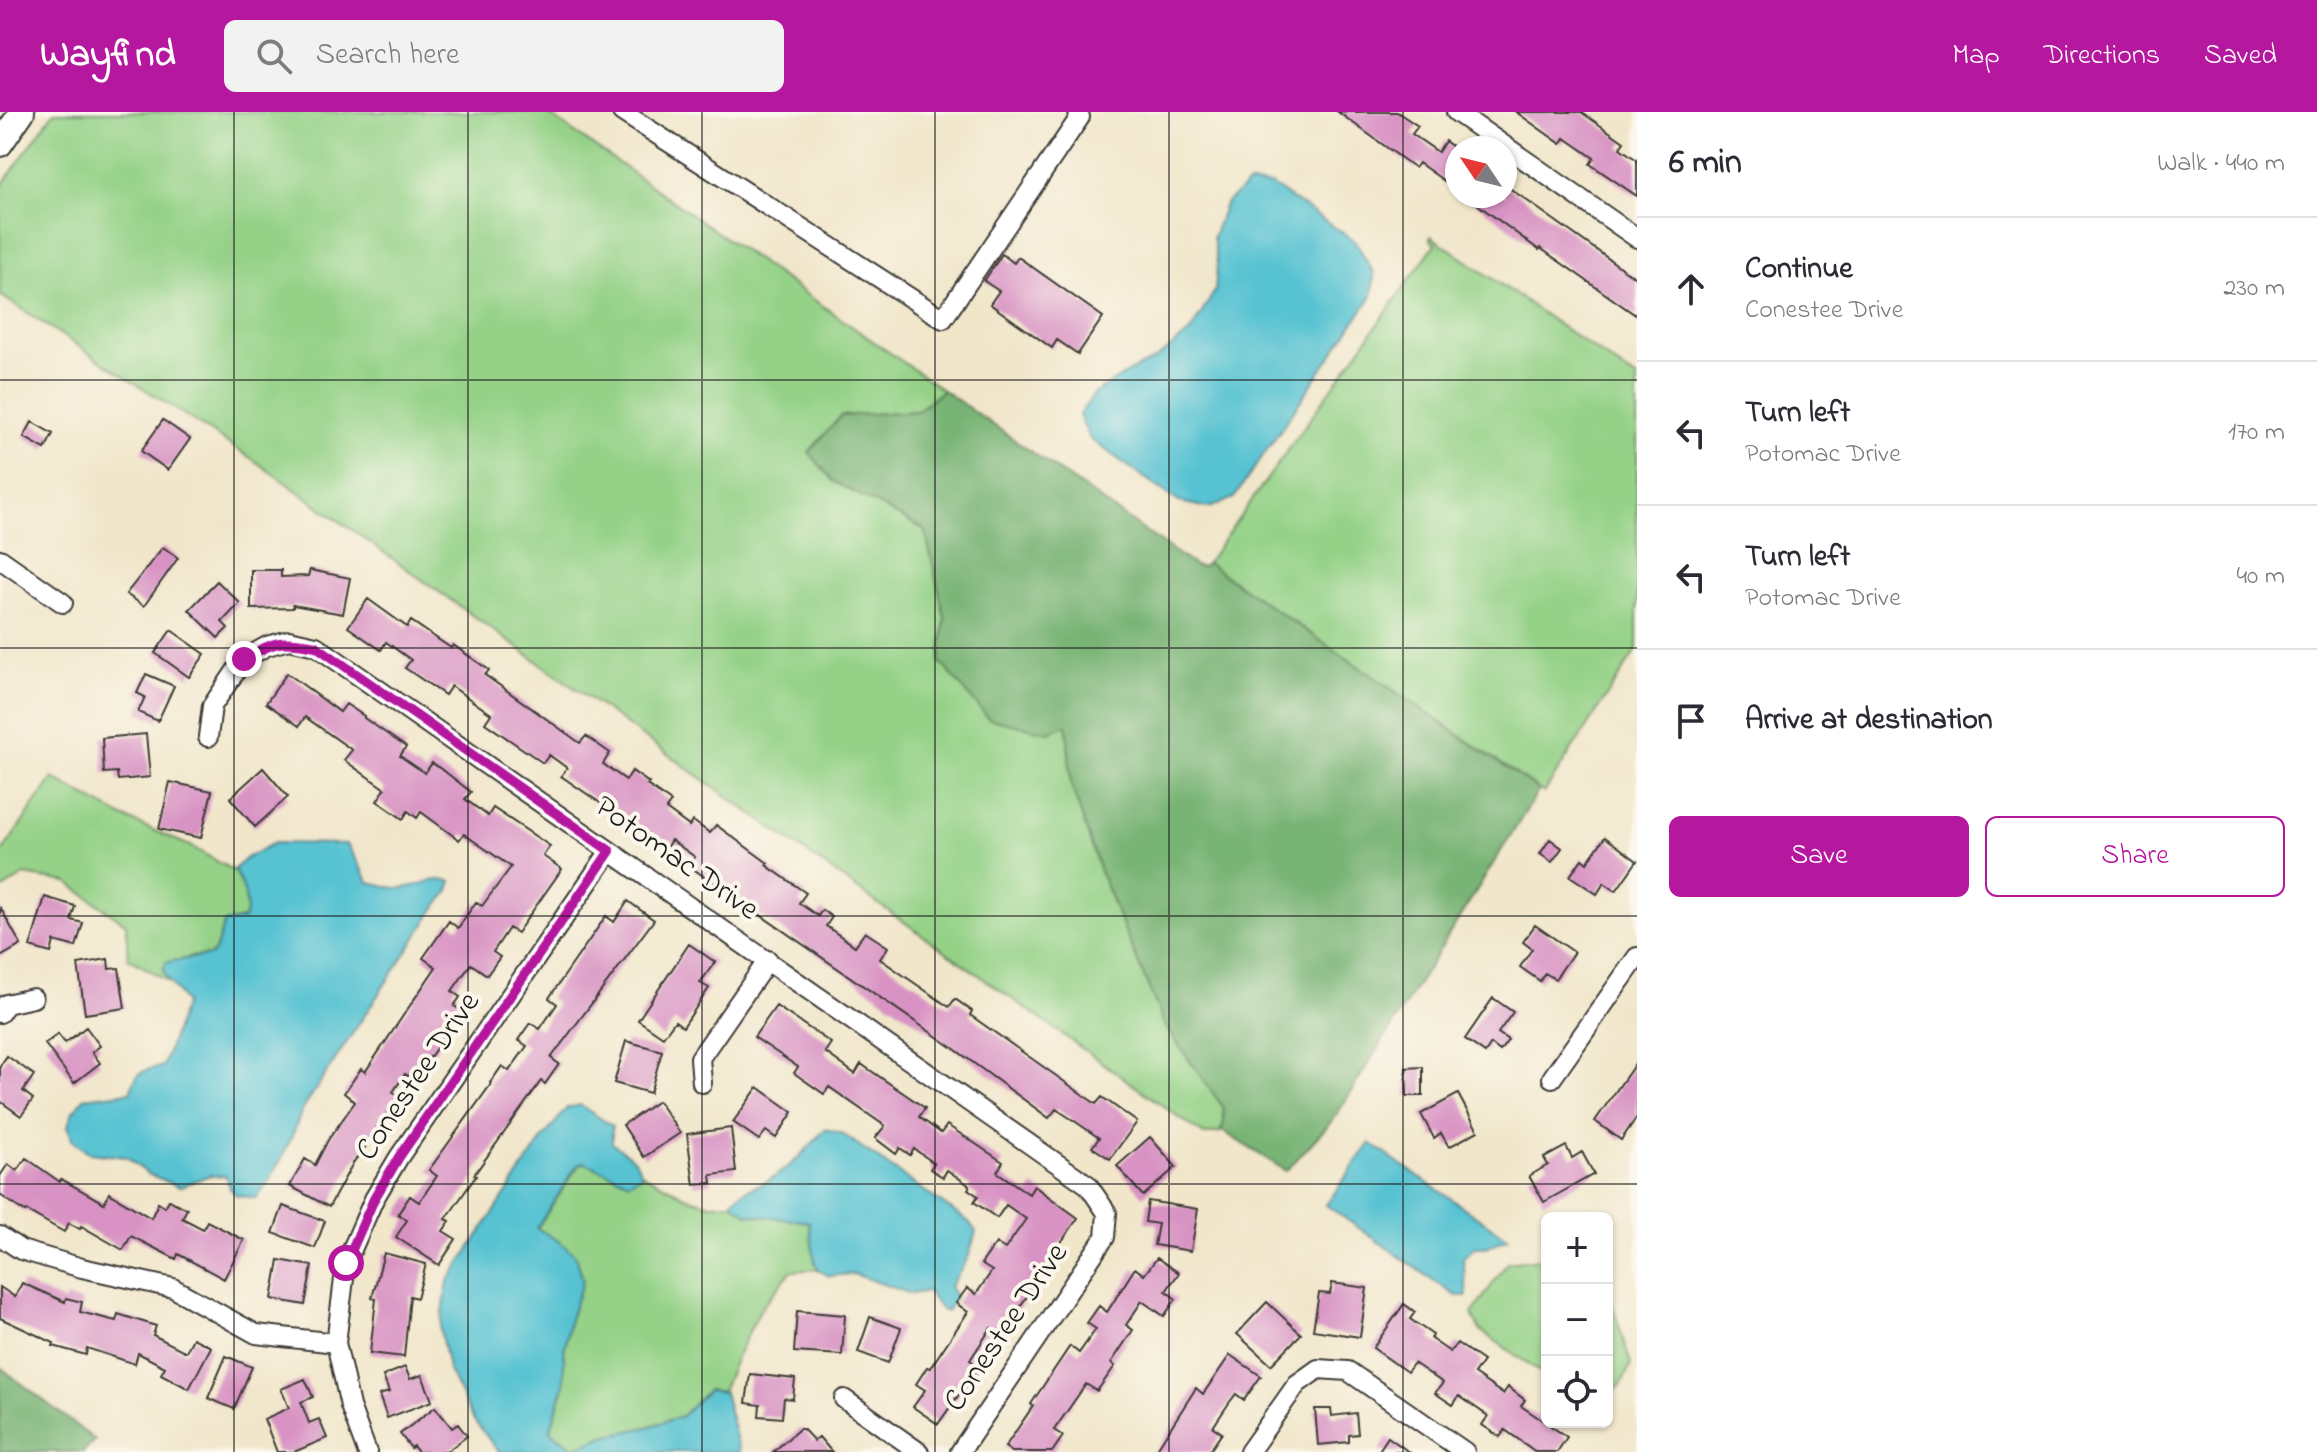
<!DOCTYPE html>
<meta charset="utf-8">
<style>
body{margin:0;font-family:"Indie Flower",sans-serif;background:#f2f2f3;color:#2b2b33}
.controls{position:absolute;right:24px;bottom:24px;display:grid;overflow:hidden;border-radius:12px;box-shadow:0 2px 6px #0004}
.controls button{width:72px;height:72px;display:grid;place-items:center;padding:0;border:0;border-bottom:2px solid #e1e1e2;background:#fff;color:#2b2b33;font:40px sans-serif}
.compass{position:absolute;left:1445px;top:24px;width:72px;height:72px;border-radius:50%;background:#fff;box-shadow:0 2px 6px #0004;rotate:305deg}
.stop{position:absolute;width:24px;height:24px;margin:-18px;border:6px solid #b5179e;border-radius:50%;background:#fff}
.stop.end{background:#b5179e;border-color:#fff;box-shadow:0 2px 8px #0008}
.list{margin:0;padding:0;list-style:none}
h2{display:flex;justify-content:space-between;align-items:center;height:104px;margin:0;padding:0 32px;font-size:34px}
h2 small{font-size:26px;font-weight:400;color:#7c7c81}
.list li{display:grid;grid-template-columns:52px 1fr auto;gap:24px;align-items:center;box-sizing:border-box;height:144px;padding:0 32px;border-top:2px solid #e1e1e2}
.list b{display:block;font-size:30px;white-space:nowrap}
.list p{margin:0;font-size:26px;white-space:nowrap;color:#7c7c81}
.list em{font-size:26px;font-style:normal;color:#7c7c81}
.actions{display:flex;gap:16px;padding:24px 32px}
.actions a{flex:1;padding:18px 0;border:2px solid #b5179e;border-radius:12px;text-align:center;font-size:28px;color:#b5179e}
.actions .main{background:#b5179e;color:#fff}
.icon{flex:none;width:44px;height:44px;fill:none;stroke:currentColor;stroke-width:2;stroke-linecap:round;stroke-linejoin:round}
.map{position:relative;flex:none;width:1637px;height:1340px;overflow:hidden}
header{display:flex;align-items:center;gap:48px;box-sizing:border-box;height:112px;padding:0 40px;background:#b5179e;color:#fff}
header strong{font-size:38px}
nav{display:flex;gap:44px;margin-inline-start:auto;font-size:28px}
.search{width:560px;height:72px;background:#f2f2f3;display:flex;align-items:center;gap:20px;box-sizing:border-box;padding:0 28px;border-radius:12px;color:#7c7c81;font-size:30px}
main{display:flex}
aside{flex:1;background:#fff}
.map>svg:first-child{display:block}
.green{fill:#95d288;stroke:#587752;stroke-width:2}
.forest{fill:#78b474;stroke:#4a6848;stroke-width:2}
.water{fill:#57c2d2;stroke:#3a6f77;stroke-width:2}
.building{fill:#d892c3}
.lines{fill:none;stroke-linecap:round;stroke-linejoin:round}
.minor-casing{stroke:#3c3a36;stroke-width:22}
.major-casing{stroke:#3c3a36;stroke-width:28}
.minor{stroke:#fff;stroke-width:18}
.major{stroke:#fff;stroke-width:24}
.route{stroke:#b5179e;stroke-width:10}
.grid{fill:none;stroke:#1c1c1c;stroke-width:2;stroke-opacity:0.55}
.labels{text-anchor:middle;dominant-baseline:central;stroke-width:8;stroke-linejoin:round;paint-order:stroke}
.street-label{font-size:32px;fill:#1c1c1c;stroke:#fbf7ec}
</style>
<header>
<strong>Wayfind</strong>
<div class="search"><svg class="icon" aria-label="search" viewBox="0 0 24 24"><circle cx="10" cy="10" r="6"/><path d="M15 15l6 6"/></svg>Search here</div>
<nav><a>Map</a><a>Directions</a><a>Saved</a></nav>
</header>
<main>
<div class="map">
<svg width="1637" height="1340" viewBox="0 0 1637 1340">
<rect width="100%" height="100%" fill="#fbf7ec"/>
<filter id="ink" filterUnits="userSpaceOnUse"><feTurbulence type="fractalNoise" baseFrequency=".0125" numOctaves="2"/><feDisplacementMap in="SourceGraphic" scale="16" xChannelSelector="R" yChannelSelector="G"/><feConvolveMatrix kernelMatrix="1 2 1 2 8 2 1 2 1" color-interpolation-filters="sRGB"/></filter>
<filter id="wash" filterUnits="userSpaceOnUse"><feTurbulence type="fractalNoise" baseFrequency=".006" numOctaves="4" result="noise"/><feDisplacementMap in="SourceGraphic" scale="32" xChannelSelector="R" yChannelSelector="G"/><feGaussianBlur stdDeviation="1.8" result="paint"/><feColorMatrix in="noise" values="0 0 0 0 0 0 0 0 0 0 0 0 0 0 0 0 0 1.4 0 .05"/><feComposite in="paint" operator="in"/></filter>
<g filter="url(#wash)">
<rect width="100%" height="100%" fill="#f1e6ca"/>
<path class="green" d="M54 0H545L943 278 917 299 841 304 833 369 926 418 945 506 940 550 1067 613 1071 672 1102 765 1165 914 1223 995 1224 1010 1221 1020 1204 1023 255 349 0 183V76Z
M1431 124 1637 267V537L1544 681 1207 451 1435 132 1430 127Z
M53 666 125 706 192 735 237 761 245 782 247 798 244 807 224 811 216 836 211 843 189 845 165 863 171 871 128 846 126 812 67 770 24 763 3 777 0 775V743Z
M584 1050 597 1056 642 1063 641 1061 689 1086 711 1092 732 1091 748 1102 809 1110 815 1151 818 1157 791 1159 761 1196 736 1245 722 1280 708 1278 682 1304 648 1315 605 1324 574 1336 550 1319 564 1274V1240L569 1210 583 1168 537 1116 578 1054Z
M1540 1147 1547 1149V1265L1480 1218 1472 1202 1507 1151Z
M1607 1185 1611 1189 1631 1252 1621 1273 1607 1283Z"/>
<path class="forest" d="M943 278 1195 454 1202 455 1207 451 1539 678 1334 1007 1286 1059 1221 1018 1224 1010 1223 995 1165 914 1102 765 1071 672 1067 613 1048 620 989 607 940 550 945 506 925 418 833 369 809 340 841 304 917 299Z
M0 1255 95 1328 83 1340H0Z"/>
<path class="water" d="M1248 72 1271 73 1355 129 1374 161 1372 184 1234 386 1209 396 1179 390 1090 327 1079 303 1094 282 1127 261 1156 247 1190 220 1215 179 1217 152 1213 125 1225 92Z
M274 731 347 732 369 770C379 772 391 777 401 776 424 774 429 765 452 769L448 781 438 792 302 998C291 1029 277 1061 256 1086L236 1083 230 1077 226 1064 210 1063 180 1075 148 1062 126 1045 90 1041 72 1028 68 1014 72 1001 84 986 130 980C137 958 141 959 163 954L185 891 165 863 163 858 167 850 211 843 216 836 224 811 244 807C251 790 242 773 234 757L248 745Z
M580 993 612 1014V1031C626 1042 636 1044 642 1063L629 1070 583 1050 577 1054 537 1116 560 1130 576 1144 583 1168 569 1210 564 1240V1273L550 1319 574 1336 605 1324 648 1315 682 1304 708 1278 724 1280 740 1340H499L473 1307 448 1257 440 1217 448 1170 543 1026 567 996Z
M825 1017 841 1021 969 1110 976 1120 968 1146 950 1175 955 1185 947 1200 941 1198 927 1179 911 1182 854 1162 829 1164 819 1158 815 1151 809 1110 748 1102 732 1091C739 1077 762 1074 774 1065 794 1052 810 1035 825 1017Z
M1370 1031 1508 1126 1486 1135H1475L1463 1146 1467 1184H1456L1326 1093Z"/>
<g id="blocks">
<path class="building" d="M1338 0H1397L1418 14 1412 22 1438 40 1445 29 1457 38V78L1419 51 1415 56Z
M1516 0H1581L1624 30 1620 36 1637 48V84L1590 52 1594 46 1565 26 1561 32Z
M1505 73 1637 167V204L1540 136 1539 138 1466 84H1505Z
M1002 142 1014 151 1018 145 1103 205 1078 242 1057 228 1052 236 990 192 999 179 984 169Z
M163 308 190 327 168 358 141 339Z
M32 310 53 322 45 337 24 325Z
M163 435 178 446 144 494 126 482Z
M251 458H281V465L308 464 310 458 350 466 343 502 293 493V496L251 497Z
M217 469 240 491 222 510 228 516 218 526 189 498Z
M368 487 407 515 411 509 451 536 453 533 489 558 485 563 580 631 586 624 610 641 603 652 626 668 632 659 649 671 647 673 671 690 666 697 689 714 693 709 710 721 716 713 768 751 766 753 806 781 799 791 818 804 822 798 832 805 826 814 855 834 865 820 888 835 880 847 949 895 955 887 972 899 970 903 1096 992 1102 985 1137 1010 1110 1047 1092 1035 1099 1026 1076 1010 1056 997 1049 1006 949 933 689 754 695 745 671 728 666 736 561 664 567 656 549 643 543 651 485 611 491 602 451 574 445 583 405 556 411 548 386 530 381 538 348 515Z
M171 518 205 542 189 565 155 541Z
M287 561 340 600 346 592 364 604V606L406 635 400 644 425 661 432 651 448 662 471 680 465 687 488 704 493 696 550 734 543 744 562 757 517 821 509 816 493 840 500 845 487 863 471 852 452 879 460 885 454 894 462 899 414 968 405 962 393 980 399 984 376 1017 378 1018 353 1051 329 1095 290 1074 305 1047 315 1053 328 1028 355 990 344 981 361 957 365 960 436 855 423 846 449 809 458 816 476 790 482 794 511 755 464 722 459 728 421 700 417 706 408 699 403 707 377 689 385 677 344 648 352 638 305 605 299 614 266 591Z
M146 562 174 574 158 609 138 600 145 585 137 581Z
M146 622 150 665 118 668 117 660 104 661 102 626Z
M263 656 288 685 255 715 230 686Z
M170 670 212 679 201 726 159 717Z
M1605 725 1637 749 1616 779 1604 771 1597 782 1570 764 1582 747 1587 751Z
M1550 727 1562 736 1552 750 1540 742Z
M45 785 75 794 71 808 83 811 76 835 54 829 51 841 30 835Z
M628 789 654 808 551 946 559 952 545 972 541 969 474 1063 476 1064 446 1107 450 1109 443 1119 456 1127 439 1153 396 1125 407 1108 398 1102 410 1084 419 1090 437 1064 429 1058 491 972 490 971 502 954 509 959 527 934 518 928 530 911 540 917 557 892 549 886 567 860 606 804 614 810Z
M0 795 21 833 0 845Z
M1535 813 1574 840 1555 867 1545 861 1540 869 1520 855 1532 837 1523 830Z
M689 832 715 850 700 871 709 876 683 915 675 909 663 925 638 908Z
M108 847 109 857 119 856 125 896 85 902 78 852Z
M1493 886 1513 900 1498 921 1508 928 1500 939 1491 932 1485 941 1465 927Z
M776 894 831 931 825 940 855 962 861 952 925 996 919 1005 941 1021 947 1013 1003 1050 997 1060 1029 1082 1034 1074 1078 1106 1048 1149 1050 1150 1001 1223 991 1216 970 1248 979 1254 938 1312 913 1295 925 1278 916 1272 927 1255 930 1256 968 1200 956 1191 967 1176 976 1182 992 1159 981 1152 996 1131 1005 1137 1026 1107 1006 1093 997 1106 974 1090 978 1084 968 1077 970 1074 947 1058 943 1065 930 1057 934 1051 914 1037 910 1043 900 1036 896 1042 875 1026 885 1014 829 975 824 982 794 961 798 955 754 925Z
M86 915 100 934 92 940 100 951 74 971 45 932 58 922 65 931Z
M626 929 662 939 650 981 614 971Z
M7 944 34 963 23 979 33 987 21 1004 0 989V954Z
M1637 949V1005L1621 1028 1595 1009Z
M1423 955V984H1407L1406 956Z
M758 975 793 1000 776 1026 766 1019 759 1028 733 1010Z
M1458 982 1478 1019 1449 1035 1441 1021 1434 1026 1421 1002Z
M658 989 680 1021 644 1045 623 1013Z
M731 1016 736 1060 711 1063 712 1071 694 1073 687 1022Z
M1150 1025 1176 1055 1143 1084 1117 1054Z
M1566 1034 1572 1046 1582 1040 1594 1062 1544 1090 1529 1064 1548 1053 1544 1046Z
M26 1046 60 1070 61 1067 104 1091 109 1081 151 1106 158 1091 165 1095 169 1088 187 1097 182 1106 203 1117 207 1109 244 1128 224 1167 178 1142 176 1147 131 1124 123 1138 81 1114 80 1117 69 1111 64 1120 27 1099 25 1100 0 1083V1064L8 1052 17 1059Z
M1148 1089 1198 1097 1191 1139 1154 1133 1158 1112 1145 1110Z
M283 1094 325 1109 315 1136 273 1121Z
M384 1141 426 1152 417 1186 410 1184 404 1245 370 1241 376 1187 372 1186Z
M1157 1146 1179 1161 1166 1179 1176 1187 1164 1204 1142 1189 1126 1213 1133 1218 1111 1251 1115 1254 1097 1279 1086 1272 1054 1318 1063 1324 1052 1340H1012L1005 1335 1033 1294 1031 1292 1070 1234 1079 1241 1096 1217 1087 1211 1099 1194 1107 1200 1135 1156 1144 1163Z
M279 1148 312 1154 305 1193 272 1187Z
M22 1171 65 1190 66 1186 82 1190 80 1200 116 1209 118 1202 156 1214 153 1223 186 1240 193 1226 211 1235 189 1277 161 1262 165 1255 138 1241 135 1252 87 1236 86 1243 53 1234 54 1231 0 1206V1175L15 1185Z
M1332 1171 1367 1176 1360 1225 1313 1218 1319 1181 1330 1182Z
M1267 1190 1301 1222 1271 1253 1237 1222Z
M1404 1192 1415 1200 1410 1207 1433 1223 1431 1227 1450 1240 1457 1231 1483 1249 1474 1262 1503 1282 1508 1275 1525 1288 1521 1294 1567 1325 1557 1340H1536L1505 1318 1500 1325 1482 1313 1488 1304 1459 1284 1453 1293 1435 1281 1443 1271 1414 1251 1407 1260 1373 1236Z
M797 1199 845 1203 842 1243 794 1240Z
M870 1205 901 1216 888 1251 858 1240Z
M1230 1243 1261 1264 1244 1288 1236 1282 1229 1291 1213 1315 1222 1321 1209 1340H1155L1196 1276 1203 1282Z
M226 1244 252 1255 234 1297 208 1286Z
M405 1255 410 1267 422 1263 432 1289 387 1306 379 1283 389 1280 383 1264Z
M750 1262 795 1267 793 1287 784 1286 782 1306 759 1304 760 1293 746 1291Z
M305 1267 313 1285 301 1290 309 1311 319 1307 327 1326 294 1340H277L264 1307 289 1296 281 1277Z
M435 1295 452 1316 458 1312 467 1324 446 1340H418L413 1334 411 1336 400 1322Z
M1315 1297H1331L1332 1304 1356 1301 1358 1322 1349 1323V1330L1318 1333Z
M799 1317H803L814 1329 819 1325 832 1340H773Z
M1388 1325 1409 1340H1378Z"/>
</g>
</g>
<g filter="url(#ink)">
<use href="#blocks" fill-opacity="0" stroke="#3c3a36" stroke-width="2"/>
<g class="lines">
<g class="minor-casing">
<path id="minor" d="M622 0 943 207 1080 5 1078 0
M1456 0 1637 126
M0 447 63 491
M208 625 212 594 244 547 267 534 289 528 316 534 1088 1073 1107 1101 1105 1125 960 1340
M0 901 6 892 33 886
M1552 966 1637 845
M702 971 700 946 768 848
M0 1124 21 1138 82 1156 173 1176 256 1222 336 1231
M844 1287 919 1340
M367 1340 350 1294 336 1231 346 1151 374 1087 399 1045 610 739
M1249 1340 1297 1272 1318 1257 1348 1259 1465 1340"/>
</g>
<g class="major-casing">
<path id="major" d="M0 32 22 0"/>
</g>
<use href="#minor" class="minor"/>
<use href="#major" class="major"/>
</g>
</g>
<g class="lines" filter="url(#ink)">
<path class="route" d="M244 547C275 529 280 527 316 534L610 739 399 1045 374 1087 346 1151"/>
</g>
<path class="grid" d="M234 0V1340M468 0V1340M702 0V1340M935 0V1340M1169 0V1340M1403 0V1340M0 268H1637M0 536H1637M0 804H1637M0 1072H1637"/>
<g class="labels">
<g class="street-label">
<text transform="translate(676 747) rotate(35)">Potomac Drive</text>
<text transform="translate(419 965) rotate(-56)">Conestee Drive</text>
<text transform="translate(1007 1216) rotate(-56)">Conestee Drive</text>
</g>
</g>
</svg>
<div class="controls">
<button>+</button>
<button>−</button>
<button><svg class="icon" aria-label="locate" viewBox="0 0 24 24"><circle cx="12" cy="12" r="6"/><path d="M12 2v4M12 18v4M2 12h4M18 12h4"/></svg></button>
</div>
<svg class="compass" viewBox="-18 -18 36 36"><path d="M0-13l5 13h-10z" fill="#e53935"/><path d="M0 13l5-13h-10z" fill="#7c7c81"/></svg>
<div class="stop" style="left:346px;top:1151px"></div>
<div class="stop end" style="left:244px;top:547px"></div>
</div>
<aside>
<h2>6 min<small>Walk · 440 m</small></h2>
<ul class="list">
<li><svg class="icon" aria-label="ahead" viewBox="0 0 24 24"><path d="M12 20V5M6 11l6-6 6 6"/></svg><div><b>Continue</b><p>Conestee Drive</p></div><em>230 m</em></li>
<li><svg class="icon" aria-label="left" viewBox="0 0 24 24"><path d="M17 20v-9H6M10 6l-5 5 5 5"/></svg><div><b>Turn left</b><p>Potomac Drive</p></div><em>170 m</em></li>
<li><svg class="icon" aria-label="left" viewBox="0 0 24 24"><path d="M17 20v-9H6M10 6l-5 5 5 5"/></svg><div><b>Turn left</b><p>Potomac Drive</p></div><em>40 m</em></li>
<li><svg class="icon" aria-label="arrive" viewBox="0 0 24 24"><path d="M6 21V4h12l-3 4 3 4H6"/></svg><div><b>Arrive at destination</b></div></li>
</ul>
<div class="actions"><a class="main">Save</a><a>Share</a></div>
</aside>
</main>
